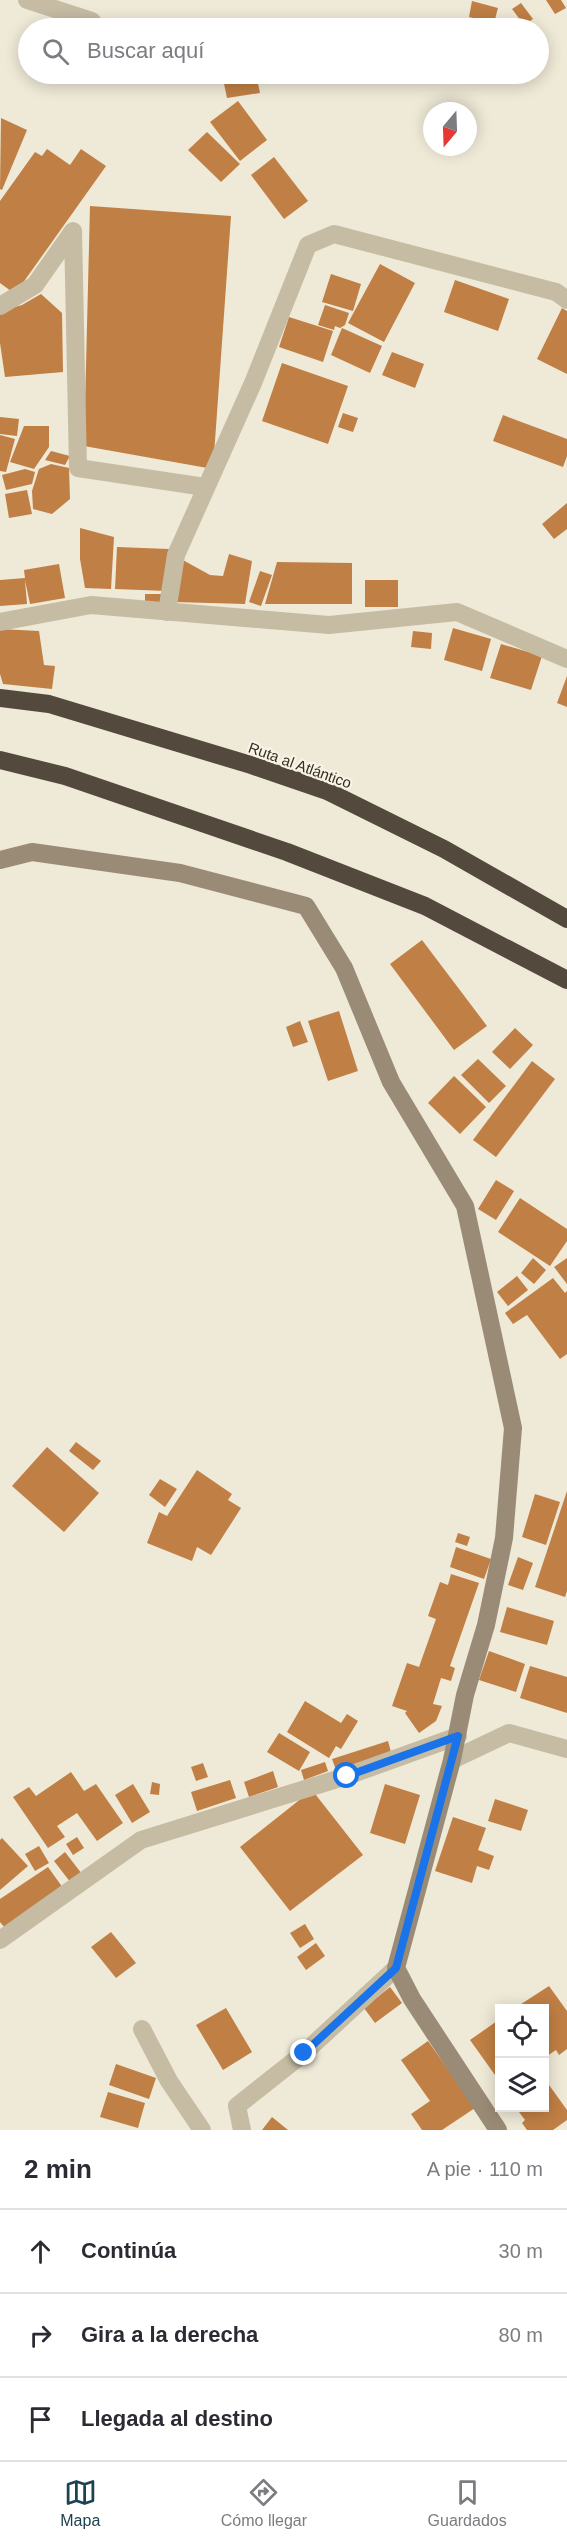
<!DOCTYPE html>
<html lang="es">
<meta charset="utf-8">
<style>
body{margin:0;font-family:Helvetica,sans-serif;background:#f7f7f7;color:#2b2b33}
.controls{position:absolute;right:18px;bottom:18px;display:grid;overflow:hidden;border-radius:0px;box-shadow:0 3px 15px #0003}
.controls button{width:54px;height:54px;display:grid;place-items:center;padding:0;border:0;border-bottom:2px solid #e1e1e2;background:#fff;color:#2b2b33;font:30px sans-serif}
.compass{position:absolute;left:423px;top:102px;width:54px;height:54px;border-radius:50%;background:#fff;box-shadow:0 3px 15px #0003;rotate:199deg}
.stop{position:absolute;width:18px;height:18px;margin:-14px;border:4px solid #1a73e8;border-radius:50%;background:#fff}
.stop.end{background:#1a73e8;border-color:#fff;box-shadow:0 2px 6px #0008}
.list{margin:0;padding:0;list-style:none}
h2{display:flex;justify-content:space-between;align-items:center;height:78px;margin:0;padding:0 24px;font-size:26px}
h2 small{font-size:20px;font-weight:400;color:#7c7c81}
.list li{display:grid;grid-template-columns:39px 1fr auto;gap:18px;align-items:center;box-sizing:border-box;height:84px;padding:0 24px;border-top:2px solid #e1e1e2}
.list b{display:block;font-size:22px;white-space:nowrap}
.list em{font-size:20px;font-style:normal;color:#7c7c81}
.icon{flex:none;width:33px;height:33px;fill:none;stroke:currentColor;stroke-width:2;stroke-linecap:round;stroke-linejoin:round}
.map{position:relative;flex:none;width:567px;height:2130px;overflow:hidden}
.search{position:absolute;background:#fff;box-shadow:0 3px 15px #0003;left:18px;right:18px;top:18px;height:66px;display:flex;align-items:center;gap:15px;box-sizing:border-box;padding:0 21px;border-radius:33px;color:#7c7c81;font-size:22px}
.sheet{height:330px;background:#fff}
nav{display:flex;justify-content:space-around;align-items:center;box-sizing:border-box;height:84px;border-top:2px solid #e1e1e2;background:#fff;font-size:16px;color:#7c7c81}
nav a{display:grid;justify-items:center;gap:3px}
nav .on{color:#1d4251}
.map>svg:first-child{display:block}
.building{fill:#c07f44}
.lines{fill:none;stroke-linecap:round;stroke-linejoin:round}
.street{stroke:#c6bca4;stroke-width:18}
.secondary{stroke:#9a8b76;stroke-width:18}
.highway{stroke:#53493d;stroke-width:18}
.route{stroke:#1a73e8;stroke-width:8}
.labels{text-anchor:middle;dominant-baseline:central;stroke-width:4.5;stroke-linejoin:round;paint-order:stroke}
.street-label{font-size:15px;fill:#322c25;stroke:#f8f3e3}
</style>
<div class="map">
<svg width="567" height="2130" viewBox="0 0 567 2130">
<rect width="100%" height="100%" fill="#efe9d7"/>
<path class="building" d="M546 0H561L566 8 555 14Z
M472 1 498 8 494 23 469 17Z
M521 3 533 19 524 25 512 9Z
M222 74H256L260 93 227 98Z
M238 101 267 140 240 161 210 122Z
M1 118 27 130 2 190 0 189Z
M207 132 240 164 221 182 188 150Z
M47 149 70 165 81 149 106 166 15 294 0 283V201L35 152 42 156Z
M274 157 308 201 284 219 251 175Z
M90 206 231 216 213 469 84 446Z
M380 264 415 283 384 342 348 323Z
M331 274 361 284 353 311 322 302Z
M455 280 509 299 498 331 444 312Z
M41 294 62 313 63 372 5 377 0 343V311L22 305Z
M325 305 349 313 345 325 340 328 335 326 334 330 318 325Z
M562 308 567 311V374L537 359Z
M289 317 333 331 323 362 279 347Z
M342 328 382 346 370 373 331 355Z
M392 352 424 364 415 388 382 375Z
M282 363 348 386 328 444 262 421Z
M343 413 358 418 353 432 338 427Z
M503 415 567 439V456L563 467 493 441Z
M0 417 19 419 17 436 0 434Z
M24 426H49V447L34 469 10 462Z
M0 435 15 439 6 472 0 471Z
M51 451 70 456 65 465 45 460Z
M51 464 69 468 70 499 52 514 33 509 32 491 39 469Z
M25 469 35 472 32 484 6 490 2 475Z
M27 490 32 514 9 518 5 494Z
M567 503V529L554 539 542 524Z
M80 528 114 537 111 589 85 588 80 559Z
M117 547 169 549 167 591 115 589Z
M229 554 252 561 245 604 175 602 181 559 210 575 223 576Z
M277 562 352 563V604H265Z
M59 564 65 598 30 604 25 580 27 604 0 606V580L25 578 24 570Z
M260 571 272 575 261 606 249 602Z
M365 580H398V607H365Z
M145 594H162V603H145Z
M453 628 491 639 482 671 444 660Z
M0 629 39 631 44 665 55 666 52 689 3 684 0 674Z
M413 631 432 633 431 649 411 647Z
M501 644 542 656 531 690 490 678Z
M567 676V707L557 703Z
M422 940 487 1026 454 1050 390 964Z
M339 1011 358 1071 328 1081 308 1021Z
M300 1021 308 1042 293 1047 286 1027Z
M515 1028 533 1045 510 1069 492 1052Z
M478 1059 506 1086 489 1103 461 1075Z
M532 1061 555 1079 496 1157 473 1140Z
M454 1076 486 1107 460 1134 428 1103Z
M496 1180 514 1191 496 1220 478 1209Z
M520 1198 567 1229V1241L550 1266 498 1232Z
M533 1258 546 1270 534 1284 521 1273Z
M567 1258V1284L554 1267Z
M517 1276 528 1290 508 1306 497 1292Z
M553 1278 565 1293 567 1291V1354L560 1359 527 1315 513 1324 505 1313Z
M76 1442 101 1461 93 1470 69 1451Z
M47 1447 99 1493 64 1532 12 1486Z
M197 1470 232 1494 228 1500 241 1508 211 1555 197 1547 192 1561 147 1543 159 1512 167 1516Z
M160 1479 177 1489 165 1507 149 1495Z
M567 1491V1591L565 1597 535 1587Z
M535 1494 560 1502 546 1545 522 1537Z
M458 1533 470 1537 467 1546 455 1542Z
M456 1547 491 1559 484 1579 450 1567Z
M518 1557 533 1563 523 1590 508 1585Z
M451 1574 479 1583 450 1666 455 1668 451 1681 441 1678 433 1704 442 1706 436 1721 419 1733 405 1713 407 1711 392 1706 407 1663 419 1667 436 1619 428 1616 440 1582 448 1585Z
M507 1607 554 1621 547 1645 500 1632Z
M489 1651 525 1664 516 1692 479 1680Z
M530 1666 567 1677V1713L520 1698Z
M305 1701 341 1723 347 1714 358 1721 341 1749 336 1746 329 1758 287 1732Z
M279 1733 310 1752 299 1771 267 1752Z
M388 1741 391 1752 336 1770 332 1759Z
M325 1762 328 1771 304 1780 301 1770Z
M203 1763 208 1777 196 1781 191 1767Z
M273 1771 278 1787 249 1797 244 1782Z
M71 1772 84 1791 96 1784 123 1823 97 1841 77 1813 57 1826 65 1837 48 1848 13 1797 29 1787 36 1796Z
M230 1780 236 1798 197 1811 191 1792Z
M152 1782 160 1784 159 1795 150 1794Z
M133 1784 150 1812 132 1823 115 1795Z
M385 1784 420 1795 405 1844 370 1833Z
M312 1790 363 1855 290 1911 240 1847Z
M495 1799 528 1810 521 1831 488 1821Z
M453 1817 486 1828 478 1850 494 1856 489 1870 477 1866 472 1883 435 1871Z
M77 1837 84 1848 73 1855 66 1844Z
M2 1838 28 1866 0 1890V1840Z
M39 1846 49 1863 35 1871 25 1854Z
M65 1852 82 1874 71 1883 54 1861Z
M48 1867 63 1888 5 1928 0 1922V1899Z
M305 1924 314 1939 300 1948 290 1933Z
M111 1932 136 1963 116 1978 91 1947Z
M316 1943 325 1956 306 1970 297 1957Z
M549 1986 567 2011V2049L559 2055 556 2050 544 2058V2008H515Z
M390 1987 402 2003 375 2023 364 2008Z
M226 2008 252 2052 223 2070 196 2025Z
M500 2019V2082L470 2040Z
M428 2041 475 2108 442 2130H422L411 2114 430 2101 401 2060Z
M116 2064 156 2078 149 2099 109 2085Z
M544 2078 567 2110V2120L553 2130H527L522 2123 525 2120 516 2108H544Z
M108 2092 145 2103 138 2128 100 2117Z
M272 2117 288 2130H262Z"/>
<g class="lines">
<path class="street" d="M27 0 92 21
M0 306 35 285 73 231 78 468 205 487
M167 612 176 555 253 383 308 245 334 234 556 292 567 300
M0 622 91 605 329 625 457 612 567 659
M452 1760 509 1733 567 1749
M0 1940 141 1840 347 1776 458 1736
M142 2029 169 2081 202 2130
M242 2130 237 2106 304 2053 396 1968"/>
<path class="secondary" d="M0 860 32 852 180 873 306 906 344 968 391 1082 465 1206 513 1428 504 1538 486 1625 465 1695 452 1760 396 1968 412 1999 498 2130"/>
<path class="highway" d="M0 698 49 704 251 765 327 791 444 849 567 919
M0 760 65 776 287 852 425 906 567 980"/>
</g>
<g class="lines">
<path class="route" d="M304 2053 396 1968 458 1736 347 1776"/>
</g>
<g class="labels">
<g class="street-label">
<text transform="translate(300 765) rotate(20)">Ruta al Atlántico</text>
</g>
</g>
</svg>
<div class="controls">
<button><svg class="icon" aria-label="locate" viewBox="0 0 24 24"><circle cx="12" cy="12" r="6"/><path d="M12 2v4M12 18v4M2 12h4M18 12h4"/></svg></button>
<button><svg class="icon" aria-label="layers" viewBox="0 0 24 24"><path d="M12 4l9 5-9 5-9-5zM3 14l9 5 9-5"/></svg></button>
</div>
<svg class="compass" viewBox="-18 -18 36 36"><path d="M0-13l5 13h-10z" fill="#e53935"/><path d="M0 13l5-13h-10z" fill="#7c7c81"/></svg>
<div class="stop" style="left:347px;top:1776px"></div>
<div class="stop end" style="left:304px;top:2053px"></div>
<div class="search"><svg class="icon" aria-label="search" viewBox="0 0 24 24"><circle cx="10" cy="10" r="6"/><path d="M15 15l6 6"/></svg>Buscar aquí</div>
</div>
<section class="sheet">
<h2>2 min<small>A pie · 110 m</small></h2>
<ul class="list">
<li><svg class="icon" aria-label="ahead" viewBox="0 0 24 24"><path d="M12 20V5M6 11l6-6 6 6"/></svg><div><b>Continúa</b></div><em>30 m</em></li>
<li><svg class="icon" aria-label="right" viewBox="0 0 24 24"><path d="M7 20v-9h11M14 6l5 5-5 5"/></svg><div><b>Gira a la derecha</b></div><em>80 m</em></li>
<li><svg class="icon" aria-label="arrive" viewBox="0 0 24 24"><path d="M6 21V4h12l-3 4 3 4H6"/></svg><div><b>Llegada al destino</b></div></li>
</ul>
</section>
<nav>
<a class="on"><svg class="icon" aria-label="map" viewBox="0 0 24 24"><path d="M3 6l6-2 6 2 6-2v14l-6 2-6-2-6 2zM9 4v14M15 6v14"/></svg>Mapa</a>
<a><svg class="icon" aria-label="directions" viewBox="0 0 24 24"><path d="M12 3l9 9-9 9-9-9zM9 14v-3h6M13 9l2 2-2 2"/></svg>Cómo llegar</a>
<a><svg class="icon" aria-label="saved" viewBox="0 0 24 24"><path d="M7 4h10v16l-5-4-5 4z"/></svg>Guardados</a>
</nav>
